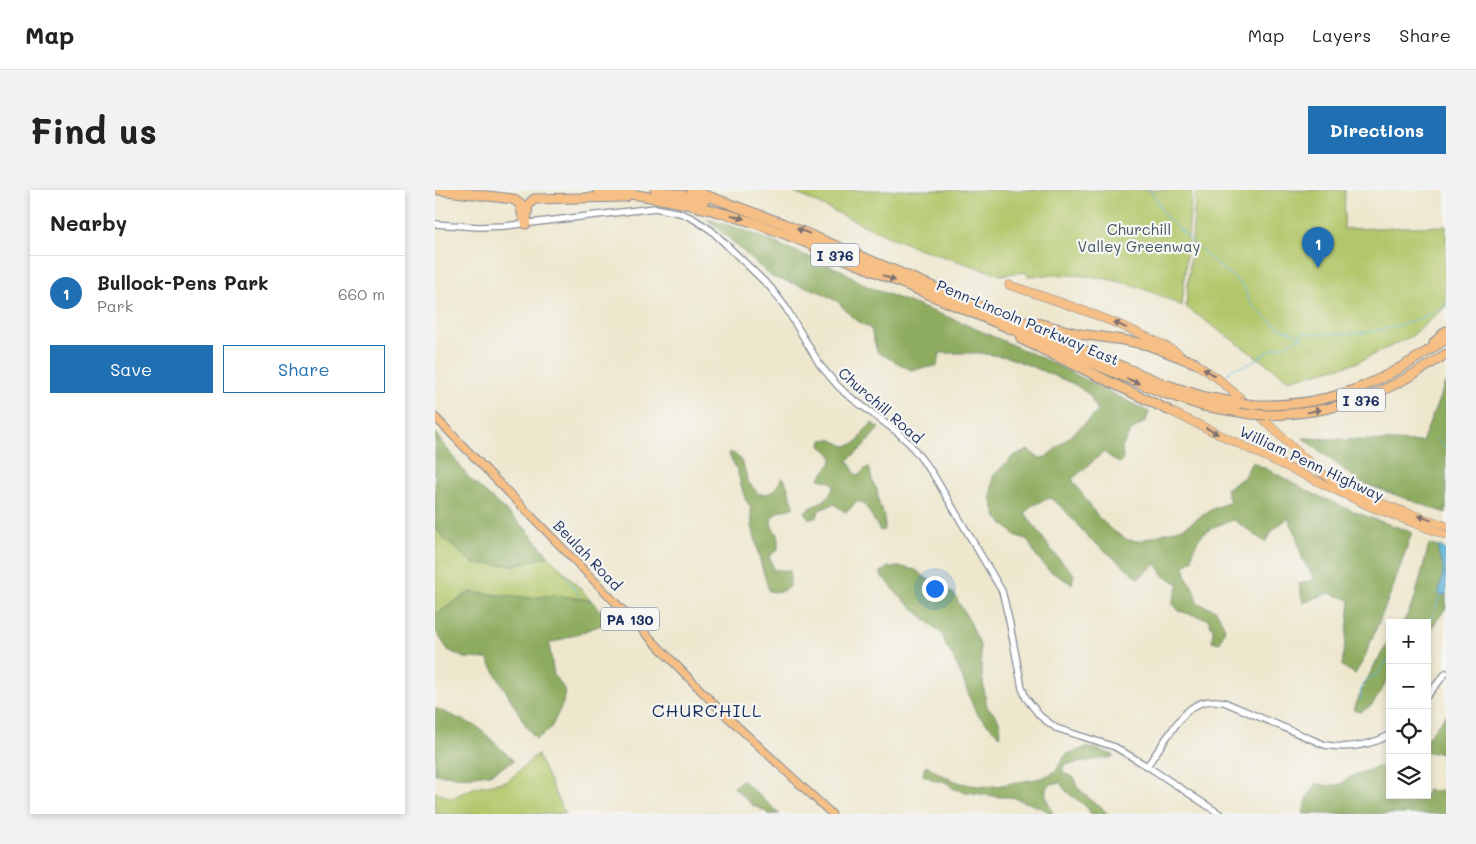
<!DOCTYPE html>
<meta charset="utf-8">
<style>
body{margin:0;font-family:Mali,sans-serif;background:#f2f2f2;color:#222}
.controls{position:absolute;right:15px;bottom:15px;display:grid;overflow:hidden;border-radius:0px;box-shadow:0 2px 8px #0003}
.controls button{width:45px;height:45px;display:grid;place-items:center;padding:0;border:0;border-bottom:1px solid #e0e0e0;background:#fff;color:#222;font:25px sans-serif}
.you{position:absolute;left:499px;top:398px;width:18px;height:18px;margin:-12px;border:4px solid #fff;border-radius:50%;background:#1a73e8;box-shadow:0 0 0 8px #1a73e833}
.badge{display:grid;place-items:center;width:32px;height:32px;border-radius:50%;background:#1f6fb2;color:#fff;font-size:16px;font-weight:700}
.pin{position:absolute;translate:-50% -41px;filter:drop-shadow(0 1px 2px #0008)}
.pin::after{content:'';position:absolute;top:26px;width:18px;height:15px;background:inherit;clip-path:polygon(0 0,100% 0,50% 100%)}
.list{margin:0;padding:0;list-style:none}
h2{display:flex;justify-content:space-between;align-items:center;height:65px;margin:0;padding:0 20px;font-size:21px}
h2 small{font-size:16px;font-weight:400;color:#767676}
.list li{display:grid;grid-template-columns:32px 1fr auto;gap:15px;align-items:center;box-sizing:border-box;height:75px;padding:0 20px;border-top:1px solid #e0e0e0}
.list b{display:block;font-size:19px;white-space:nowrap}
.list p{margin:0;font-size:16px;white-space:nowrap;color:#767676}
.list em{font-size:16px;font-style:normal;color:#767676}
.actions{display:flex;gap:10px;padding:15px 20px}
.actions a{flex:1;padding:11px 0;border:1px solid #1f6fb2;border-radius:0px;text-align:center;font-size:18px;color:#1f6fb2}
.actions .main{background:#1f6fb2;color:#fff}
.icon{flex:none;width:28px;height:28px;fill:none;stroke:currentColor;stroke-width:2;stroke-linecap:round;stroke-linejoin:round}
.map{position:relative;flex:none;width:1011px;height:624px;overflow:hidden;border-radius:0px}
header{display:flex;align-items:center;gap:30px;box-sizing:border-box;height:70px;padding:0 25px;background:#fff;border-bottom:1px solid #e0e0e0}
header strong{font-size:24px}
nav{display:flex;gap:28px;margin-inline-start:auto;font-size:18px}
.intro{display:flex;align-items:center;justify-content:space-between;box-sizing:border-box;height:120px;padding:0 30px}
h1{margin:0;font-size:35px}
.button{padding:12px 22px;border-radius:0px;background:#1f6fb2;color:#fff;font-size:18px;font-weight:700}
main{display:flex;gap:30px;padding:0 30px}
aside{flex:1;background:#fff;border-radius:0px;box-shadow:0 2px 8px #0003}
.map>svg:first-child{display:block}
.green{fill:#b3c76a;stroke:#677b64}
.forest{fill:#8eac5e;stroke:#546e5e}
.water{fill:#5eb8dc;stroke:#3c749d}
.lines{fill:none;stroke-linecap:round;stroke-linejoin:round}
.stream{stroke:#5eb8dc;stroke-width:1}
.tertiary-casing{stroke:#848b96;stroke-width:8}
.primary-casing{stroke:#848b96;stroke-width:9}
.trunk-casing{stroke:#848b96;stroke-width:9}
.motorway-casing{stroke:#848b96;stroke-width:11}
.tertiary{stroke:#fff;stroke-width:5.5}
.primary{stroke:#f5bf86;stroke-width:7}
.trunk{stroke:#f5bf86;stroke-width:8}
.motorway{stroke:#f5bf86;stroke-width:9}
.motorway-bridge-casing{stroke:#848b96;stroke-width:11;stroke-linecap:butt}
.motorway-bridge{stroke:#f5bf86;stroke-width:9}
.oneway{fill:#7d7070}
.labels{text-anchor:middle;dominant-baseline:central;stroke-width:4.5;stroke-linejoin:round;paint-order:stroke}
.shield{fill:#f6f6f2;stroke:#5d6b8a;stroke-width:1}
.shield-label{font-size:14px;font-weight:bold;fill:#1b2f5e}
.park-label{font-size:15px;fill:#415561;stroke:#f6f6f2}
.street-label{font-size:15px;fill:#1b2f5e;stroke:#f6f6f2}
.quarter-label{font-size:18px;letter-spacing:1px;fill:#1b2f5e;stroke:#f6f6f2}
</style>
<header>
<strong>Map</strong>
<nav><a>Map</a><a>Layers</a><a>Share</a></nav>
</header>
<div class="intro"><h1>Find us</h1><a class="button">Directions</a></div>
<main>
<aside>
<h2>Nearby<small></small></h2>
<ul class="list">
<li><span class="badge">1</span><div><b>Bullock-Pens Park</b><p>Park</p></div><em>660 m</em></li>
</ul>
<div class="actions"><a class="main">Save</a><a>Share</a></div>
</aside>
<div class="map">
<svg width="1011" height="624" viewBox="0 0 1011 624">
<rect width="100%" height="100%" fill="#f6f6f2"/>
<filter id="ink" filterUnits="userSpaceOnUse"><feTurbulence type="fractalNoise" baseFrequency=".02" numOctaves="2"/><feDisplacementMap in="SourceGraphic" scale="10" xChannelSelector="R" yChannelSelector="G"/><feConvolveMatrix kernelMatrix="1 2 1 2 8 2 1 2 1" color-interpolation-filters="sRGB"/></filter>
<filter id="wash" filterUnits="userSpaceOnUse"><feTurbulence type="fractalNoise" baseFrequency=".0096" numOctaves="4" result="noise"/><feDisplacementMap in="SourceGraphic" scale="20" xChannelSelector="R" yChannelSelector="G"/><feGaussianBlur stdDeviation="1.12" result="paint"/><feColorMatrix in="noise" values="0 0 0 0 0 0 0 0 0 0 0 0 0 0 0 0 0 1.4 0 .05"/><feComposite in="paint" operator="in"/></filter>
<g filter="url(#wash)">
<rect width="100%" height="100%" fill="#eee7ce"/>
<path class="green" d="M354 0H757L747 116C693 88 653 82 593 86L591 82 565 85 483 58 452 46Z
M761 0H910L909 39 1011 36V116L977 146 921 173 854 190 751 117Z
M0 336 7 347 40 374 80 375 114 366 156 410 118 405 96 408 35 402 0 425Z
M102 564 130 624H0V602L16 608 41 597 73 591Z"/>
<path class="forest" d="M272 29 309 40 408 81 434 97 523 131 616 172 714 222 711 231 696 241 687 257 688 268 685 273 680 271 669 262 637 289 663 327 677 340 693 350 704 351 750 337 775 320 795 312 791 299 808 288 817 272C837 281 856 292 875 302 908 318 942 331 977 342L959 395 928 471 920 484 907 476C909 454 914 432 915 410L894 403 868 413 864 394 880 389 868 371 860 342 853 328 839 339 830 352 799 330C775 337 759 344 757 370L749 376 752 389 760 401 762 413 781 420 790 438 785 453 777 451 778 439 773 429 744 421 737 413 744 394 729 386 721 374 704 388 654 348 627 317 615 308 596 316 590 323 618 362 639 384 637 394 613 380 600 364 593 350 580 345 562 328 556 308 558 286 578 266 593 260 604 268 611 267 663 222 655 205 639 194 588 173 572 167 544 163H505L502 176 476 180 442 162 436 139 418 128 403 112 383 101 337 87Z
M1011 191V323L925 292 868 248 987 252Z
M437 233 444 238 427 258 413 270 420 284 424 285 431 278 434 277 438 293 442 299 444 314 449 325 450 336 449 340 445 341 434 321 427 312H421L415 319 410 322 399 314 384 320 382 327 374 329 370 321C382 313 395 311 399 295L394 291 384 289C392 274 408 271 386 256L387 250 395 249 410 256 419 254 425 249 429 241Z
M0 243 34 288 89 337 114 366 80 375 40 374 7 347 0 336Z
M293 263C297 263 299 263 302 266 307 270 312 284 312 291L324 304H331L339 301 347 288 350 290 359 315 358 318 344 321 337 328C335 335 337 339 343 344V360L334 366 339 380C345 379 349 381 355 380V396C350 401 341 403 334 401L325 371 317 335 316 318 310 309 302 280Z
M994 354 1003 357C1004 364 1006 367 1008 373 1010 378 1007 395 1004 401L1008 406 1011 403V418L992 444V433H968L980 408Z
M453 377H468L481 380 491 388 519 404 536 434 545 455 546 476 551 513 553 519C562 523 568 536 565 546L545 527 539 519 527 487 516 463 511 456 507 444 463 405 453 392 447 387 445 383Z
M35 402 96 408 118 405 156 410 175 432 114 454 119 485 130 500 128 513 115 540 101 549 92 537 52 469 29 468 13 460 0 440V425Z
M955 451V482L946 502 936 516 925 522 919 520C926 500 942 467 955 451Z
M0 518 43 537 79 571 55 584 29 587 0 584Z
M1011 525V562L992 563V548Z
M649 558C659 558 668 561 678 565V567L629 575 628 578V583L638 587 641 590V596L659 613 667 618 673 624H656C650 610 631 607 626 593 601 592 613 611 618 624H616L609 619 577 607H564L526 601 517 598 514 594 508 591H500L488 585 490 576 492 575C511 591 536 598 561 596 568 595 576 593 584 592 594 590 608 589 617 583 625 579 624 571 631 565 635 562 643 561 649 558Z
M955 572V605H992V600L996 601 1011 600V624H868L873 606 882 593 892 596 906 594C918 582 940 580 955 572Z
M307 590 345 624H333L330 621 317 615 298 597Z"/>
<path class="water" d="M1005 356 1011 360V403L1009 406 1004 404C1005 395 1009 386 1008 377 1008 372 1005 370 1004 365 1004 363 1004 360 1003 357Z"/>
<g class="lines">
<path class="stream" d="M715 0 723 11 726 19 730 26 746 41 788 80 796 85 809 97 814 111 819 117 842 136 861 144 868 149
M865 147 866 144C871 141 875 144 881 144 890 143 898 144 908 144 940 144 984 133 1011 114
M792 185 796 179 814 174 839 158 849 156 864 148
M1001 249 1011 258
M129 384 145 406
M989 433 1000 423 1003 411 1006 405
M925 511 926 498 928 493 943 483 950 473 955 470"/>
</g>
</g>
<g filter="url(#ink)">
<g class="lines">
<g class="tertiary-casing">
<path id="tertiary" d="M0 34 44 37 70 36 220 18 245 23 257 28 276 40 336 98 351 118 385 175 402 195 410 203 462 242 475 254 498 284 567 401 574 430 587 498 591 508 605 526 621 538 680 557 712 576 785 624
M992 506 1011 483
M712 576C720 565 727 554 735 543 749 522 761 507 789 512L890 555C913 559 934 556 955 545"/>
</g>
<g class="primary-casing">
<path id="primary" d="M0 227 286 521 397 624"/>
</g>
<g class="trunk-casing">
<path id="trunk" d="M574 95C631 114 690 133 743 163
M755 170 781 187 813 215
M733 220 934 316 1011 345
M822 223C843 243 864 265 887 283 924 309 969 321 1011 336"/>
</g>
<g class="motorway-casing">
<path id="motorway" d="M4 0 78 9 85 14 88 27
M163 0C232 7 298 22 362 49L726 202 768 216 816 224
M220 0 270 10
M256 0 347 33 729 194 770 207 805 213
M91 34 93 15 99 9 191 7
M591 132H598L645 144 688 150 713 155 760 173
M586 149 733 220
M999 153 1011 141
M820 215C899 217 948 192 1011 149
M831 225C903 224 951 204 1011 164"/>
</g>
<use href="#tertiary" class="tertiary"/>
<use href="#primary" class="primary"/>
<use href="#trunk" class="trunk"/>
<use href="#motorway" class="motorway"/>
<g class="motorway-bridge-casing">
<path id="motorway-bridge" d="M805 213 820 215
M816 224 831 225"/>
</g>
<use href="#motorway-bridge" class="motorway-bridge"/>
</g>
<defs><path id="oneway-solid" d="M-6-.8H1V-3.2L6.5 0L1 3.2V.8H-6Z" transform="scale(1.25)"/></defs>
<g class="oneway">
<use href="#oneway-solid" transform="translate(303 27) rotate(18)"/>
<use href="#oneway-solid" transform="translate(368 41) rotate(-157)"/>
<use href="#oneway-solid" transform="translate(454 88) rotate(23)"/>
<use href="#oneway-solid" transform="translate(685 135) rotate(-156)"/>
<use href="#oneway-solid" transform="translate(774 182) rotate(-146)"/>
<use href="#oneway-solid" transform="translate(698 191) rotate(23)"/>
<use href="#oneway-solid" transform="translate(879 221) rotate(-9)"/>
<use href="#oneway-solid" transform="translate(777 241) rotate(26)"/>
<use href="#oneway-solid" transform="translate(990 328) rotate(-160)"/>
</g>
</g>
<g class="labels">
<g class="shield">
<rect x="376" y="53.5" width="48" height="23" rx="4"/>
<rect x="902" y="198.5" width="48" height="23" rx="4"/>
<rect x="166" y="417.5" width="58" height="23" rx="4"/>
</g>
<g class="shield-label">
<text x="400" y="65">I 376</text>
<text x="926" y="210">I 376</text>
<text x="195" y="429">PA 130</text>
</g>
<g class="park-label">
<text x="704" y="39">Churchill<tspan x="704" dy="17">Valley Greenway</tspan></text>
</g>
<g class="street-label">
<text transform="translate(593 132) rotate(23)">Penn-Lincoln Parkway East</text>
<text transform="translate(446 215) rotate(41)">Churchill Road</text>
<text transform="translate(877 273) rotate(25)">William Penn Highway</text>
<text transform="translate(153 365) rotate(46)">Beulah Road</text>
</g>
<g class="quarter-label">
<text x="272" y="520">CHURCHILL</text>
</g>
</g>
</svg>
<div class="controls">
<button>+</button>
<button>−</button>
<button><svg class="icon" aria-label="locate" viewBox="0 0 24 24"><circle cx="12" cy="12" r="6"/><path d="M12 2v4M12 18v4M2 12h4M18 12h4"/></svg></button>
<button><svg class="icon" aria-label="layers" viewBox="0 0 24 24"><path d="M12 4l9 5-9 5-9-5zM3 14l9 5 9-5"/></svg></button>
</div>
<div class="you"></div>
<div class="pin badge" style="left:883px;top:78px">1</div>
</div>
</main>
